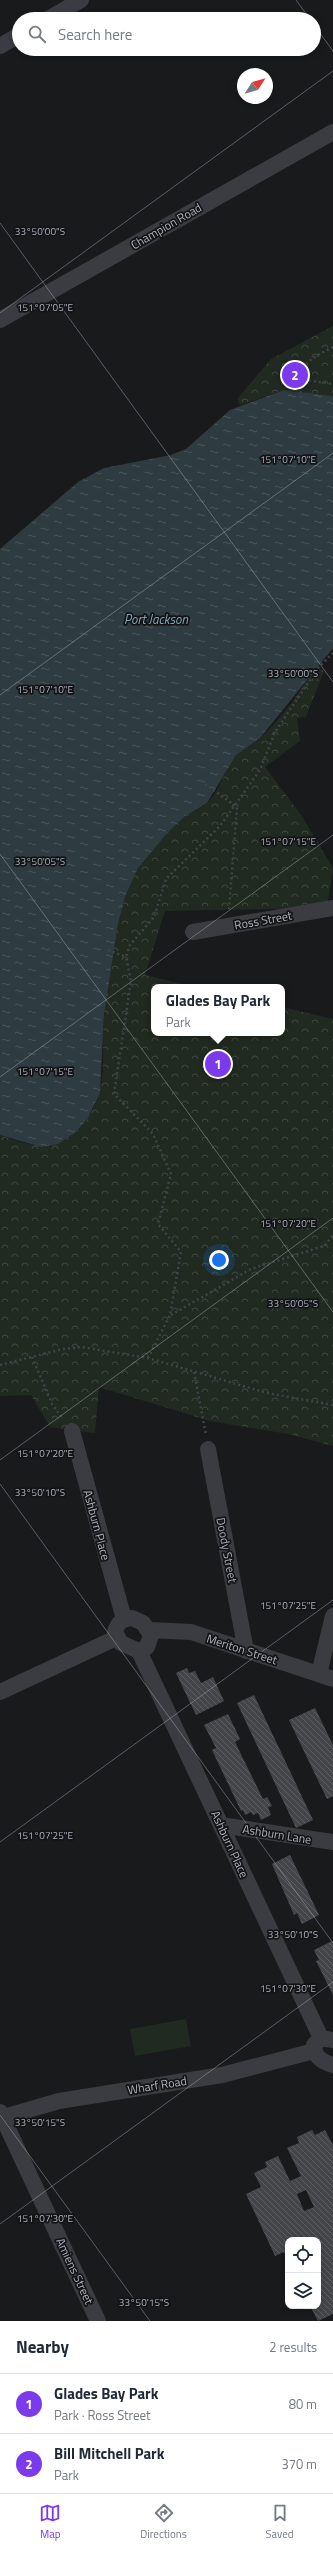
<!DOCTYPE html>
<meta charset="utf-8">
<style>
body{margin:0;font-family:"Titillium Web",sans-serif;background:#f2f2f3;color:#1f2937}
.controls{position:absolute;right:12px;bottom:12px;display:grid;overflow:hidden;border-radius:8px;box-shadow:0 2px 6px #0003}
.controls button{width:36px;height:36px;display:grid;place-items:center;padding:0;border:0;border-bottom:1px solid #e0e1e3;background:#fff;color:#1f2937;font:20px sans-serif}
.compass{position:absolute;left:237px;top:68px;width:36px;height:36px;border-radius:50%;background:#fff;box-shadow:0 2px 6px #0003;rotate:54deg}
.you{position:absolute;left:219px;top:1260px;width:14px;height:14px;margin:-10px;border:3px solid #fff;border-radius:50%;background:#1a73e8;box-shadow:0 0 0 6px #1a73e833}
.badge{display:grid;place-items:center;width:26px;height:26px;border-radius:50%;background:#7c3aed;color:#fff;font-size:13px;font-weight:700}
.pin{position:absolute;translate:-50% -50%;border:2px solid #fff;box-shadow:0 1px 4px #0006}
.popup{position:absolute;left:151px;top:984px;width:134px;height:52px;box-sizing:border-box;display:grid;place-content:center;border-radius:8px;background:#fff;filter:drop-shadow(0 1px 3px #0005);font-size:13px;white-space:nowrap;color:#747a83}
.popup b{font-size:15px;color:#1f2937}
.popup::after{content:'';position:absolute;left:50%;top:100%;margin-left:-8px;border:8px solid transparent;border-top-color:#fff}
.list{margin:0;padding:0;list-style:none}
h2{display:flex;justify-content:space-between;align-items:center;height:52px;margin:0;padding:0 16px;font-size:17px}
h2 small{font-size:13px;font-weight:400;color:#747a83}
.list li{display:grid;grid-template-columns:26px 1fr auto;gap:12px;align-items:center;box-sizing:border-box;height:60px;padding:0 16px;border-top:1px solid #e0e1e3}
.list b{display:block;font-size:15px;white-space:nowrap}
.list p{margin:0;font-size:13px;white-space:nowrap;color:#747a83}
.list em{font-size:13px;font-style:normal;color:#747a83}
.icon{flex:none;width:22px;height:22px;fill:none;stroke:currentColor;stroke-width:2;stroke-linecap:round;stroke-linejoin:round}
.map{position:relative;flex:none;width:333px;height:2321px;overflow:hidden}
.search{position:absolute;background:#fff;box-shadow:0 2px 6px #0003;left:12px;right:12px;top:12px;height:44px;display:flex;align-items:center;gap:10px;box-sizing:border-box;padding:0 14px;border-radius:22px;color:#747a83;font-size:15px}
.sheet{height:172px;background:#fff}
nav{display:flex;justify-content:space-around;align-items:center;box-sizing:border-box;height:56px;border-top:1px solid #e0e1e3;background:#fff;font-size:11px;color:#747a83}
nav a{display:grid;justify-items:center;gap:2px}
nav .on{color:#7c3aed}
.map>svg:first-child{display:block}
.grass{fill:#212a21}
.park{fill:url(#park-crowns)}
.water{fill:url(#water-ripples)}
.building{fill:url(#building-back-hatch);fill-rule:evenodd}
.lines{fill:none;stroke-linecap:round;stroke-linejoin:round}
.path{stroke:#404348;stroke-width:2.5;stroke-dasharray:2 3;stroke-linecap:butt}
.minor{stroke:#3a3c41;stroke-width:16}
.ticks{fill:none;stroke:#abb2bc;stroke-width:1;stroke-opacity:0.45}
.labels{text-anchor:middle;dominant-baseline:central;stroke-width:3.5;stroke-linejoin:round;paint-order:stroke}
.street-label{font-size:12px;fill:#abb2bc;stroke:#141417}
.water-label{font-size:13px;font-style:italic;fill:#81a5b7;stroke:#141417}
.ticks-label{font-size:10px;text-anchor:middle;fill:#abb2bc;stroke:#141417;stroke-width:3.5;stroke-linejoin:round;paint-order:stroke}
</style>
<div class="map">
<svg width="333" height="2321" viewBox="0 0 333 2321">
<defs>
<pattern id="park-crowns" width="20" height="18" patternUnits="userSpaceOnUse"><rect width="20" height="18" fill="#212a21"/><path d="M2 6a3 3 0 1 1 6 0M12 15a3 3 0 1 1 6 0" fill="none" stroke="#3f463f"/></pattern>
<pattern id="water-ripples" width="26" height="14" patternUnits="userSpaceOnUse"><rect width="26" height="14" fill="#2e3b41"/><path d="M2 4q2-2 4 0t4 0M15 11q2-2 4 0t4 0" fill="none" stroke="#4a555a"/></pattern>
<pattern id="building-back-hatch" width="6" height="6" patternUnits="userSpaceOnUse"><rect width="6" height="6" fill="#434549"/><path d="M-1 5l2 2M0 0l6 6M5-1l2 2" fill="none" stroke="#5b5d61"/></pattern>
</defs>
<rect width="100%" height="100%" fill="#191a1c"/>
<path class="grass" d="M186 2019 191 2046 135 2056 130 2029Z"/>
<path class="park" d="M333 326V396L284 390 240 405 237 399 271 359Z
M316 667 324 671 306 717 297 718 300 741 265 767 301 815 333 868 327 908 165 911 145 975 195 987H154V1033H282V1007L333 1019V1446L288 1434 210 1421 99 1387 95 1433 50 1427 31 1395 0 1396V1135C38 1149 61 1154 88 1117 109 1088 101 1049 104 1016 108 976 113 932 126 894 137 864 159 836 184 816 191 811 200 809 206 804 219 794 225 768 236 755 242 748 252 744 259 739 281 720 300 691 316 667Z"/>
<path class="water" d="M284 390 333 396V648L260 738 236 755 207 803 185 816 168 832 138 868 126 894 118 923 104 1014 100 1093 88 1118 75 1133 58 1144 41 1147 0 1135V549L78 482 104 468 171 455 186 449 230 410Z"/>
<path class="building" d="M187 1668 189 1673 195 1671 201 1683 213 1677 224 1701 196 1715 176 1673Z
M254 1695 313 1820 296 1828 237 1703Z
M315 1708 333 1745V1796L327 1799 289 1720Z
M228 1714 240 1739 235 1742 263 1799 267 1797 272 1806 268 1807 271 1815 261 1820 258 1813 253 1815 251 1812 245 1815 243 1810 241 1811 212 1750 216 1748 204 1725Z
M290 1855 319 1915 302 1924 297 1913 294 1915 272 1864Z
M332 1941 333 1943V1995L316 1961 319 1960 314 1950Z
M312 2130 315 2135 325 2130 333 2145V2314L318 2321 310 2306H318V2240H288V2260L284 2252 275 2256 246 2194 261 2187 254 2173 267 2167 265 2162 278 2156 290 2181 301 2176 287 2148 299 2143 297 2137ZM306 2190 314 2207 304 2211 297 2194Z"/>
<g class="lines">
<path class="path" d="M299 379 333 384
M301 398C298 366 305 361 333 347
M201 781 237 807 229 909
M108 950 126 957
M171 1315 251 1269 324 1246 333 1235
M32 1357 52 1404 63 1419
M148 1358 170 1315 181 1252 158 1224 171 1174 153 1134 114 1094 131 981 126 957 130 945 154 917 166 879 220 826 260 770 275 732 318 668 333 653
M0 1365 63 1349 81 1347 148 1358 267 1393 333 1405
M194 1372 206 1435"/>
<path class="minor" d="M48 19 81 0
M0 46 19 35
M0 320 333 132
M193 932 333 908
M72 1431 124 1619
M208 1449 246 1651
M132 1618 143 1623 151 1635 147 1647 139 1651 121 1643 115 1632C118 1622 122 1619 132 1618Z
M150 1630 191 1632 333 1679
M139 1651 321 2038
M319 1674 333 1616
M0 1692 116 1638
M221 1825 333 1842
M333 2040 321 2038 314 2045C314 2057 322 2062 333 2065
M0 2112 98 2321
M0 2118 59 2101 222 2075 314 2051"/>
</g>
<path class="ticks" d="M296 0 310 19M314 25 333 51M0 223 333 682M0 313 333 71M0 695 333 453M0 854 333 1312M0 1077 333 835M0 1460 333 1218M0 1484 333 1943M0 1842 333 1600M0 2115 150 2321M0 2224 333 1982"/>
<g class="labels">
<g class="street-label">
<text transform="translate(166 226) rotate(-30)">Champion Road</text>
<text transform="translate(263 920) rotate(-10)">Ross Street</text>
<text transform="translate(97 1525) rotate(75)">Ashburn Place</text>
<text transform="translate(227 1550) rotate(79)">Doody Street</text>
<text transform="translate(242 1649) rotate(18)">Meriton Street</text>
<text transform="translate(277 1834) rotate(9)">Ashburn Lane</text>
<text transform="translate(230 1844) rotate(65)">Ashburn Place</text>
<text transform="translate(157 2085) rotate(-9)">Wharf Road</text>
<text transform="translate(75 2271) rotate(65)">Amiens Street</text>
</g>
<g class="water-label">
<text x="156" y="619">Port Jackson</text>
</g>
</g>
<g class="ticks-label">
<text x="40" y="235">33°50'00"S</text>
<text x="45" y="311">151°07'05"E</text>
<text x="288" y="463">151°07'10"E</text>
<text x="293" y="677">33°50'00"S</text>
<text x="45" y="693">151°07'10"E</text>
<text x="288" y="845">151°07'15"E</text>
<text x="40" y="865">33°50'05"S</text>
<text x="45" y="1075">151°07'15"E</text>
<text x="288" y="1227">151°07'20"E</text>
<text x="293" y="1307">33°50'05"S</text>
<text x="45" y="1457">151°07'20"E</text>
<text x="40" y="1496">33°50'10"S</text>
<text x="288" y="1609">151°07'25"E</text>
<text x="45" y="1839">151°07'25"E</text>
<text x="293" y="1938">33°50'10"S</text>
<text x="288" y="1992">151°07'30"E</text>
<text x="40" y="2126">33°50'15"S</text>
<text x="45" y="2222">151°07'30"E</text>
<text x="144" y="2306">33°50'15"S</text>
</g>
</svg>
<div class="controls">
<button><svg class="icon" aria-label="locate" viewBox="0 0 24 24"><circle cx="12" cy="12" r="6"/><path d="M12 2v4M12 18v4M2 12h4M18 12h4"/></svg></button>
<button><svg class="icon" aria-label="layers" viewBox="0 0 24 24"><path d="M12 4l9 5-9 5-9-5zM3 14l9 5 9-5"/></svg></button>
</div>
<svg class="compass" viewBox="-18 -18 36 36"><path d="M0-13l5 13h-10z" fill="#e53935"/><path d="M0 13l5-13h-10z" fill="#747a83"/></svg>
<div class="you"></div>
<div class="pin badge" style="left:218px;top:1064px">1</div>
<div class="popup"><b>Glades Bay Park</b>Park</div>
<div class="pin badge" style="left:295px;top:375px">2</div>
<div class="search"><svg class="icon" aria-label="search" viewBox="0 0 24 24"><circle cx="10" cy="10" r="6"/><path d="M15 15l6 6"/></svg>Search here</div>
</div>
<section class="sheet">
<h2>Nearby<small>2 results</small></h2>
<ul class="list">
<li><span class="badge">1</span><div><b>Glades Bay Park</b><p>Park · Ross Street</p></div><em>80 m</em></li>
<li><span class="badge">2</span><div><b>Bill Mitchell Park</b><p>Park</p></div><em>370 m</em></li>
</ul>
</section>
<nav>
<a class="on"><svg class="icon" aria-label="map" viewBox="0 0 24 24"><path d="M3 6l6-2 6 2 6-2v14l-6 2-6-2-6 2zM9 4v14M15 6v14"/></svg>Map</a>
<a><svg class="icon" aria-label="directions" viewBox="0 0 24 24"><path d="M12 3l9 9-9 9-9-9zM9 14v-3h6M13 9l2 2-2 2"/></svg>Directions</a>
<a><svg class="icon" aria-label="saved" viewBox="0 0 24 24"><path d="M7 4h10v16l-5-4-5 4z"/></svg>Saved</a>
</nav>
